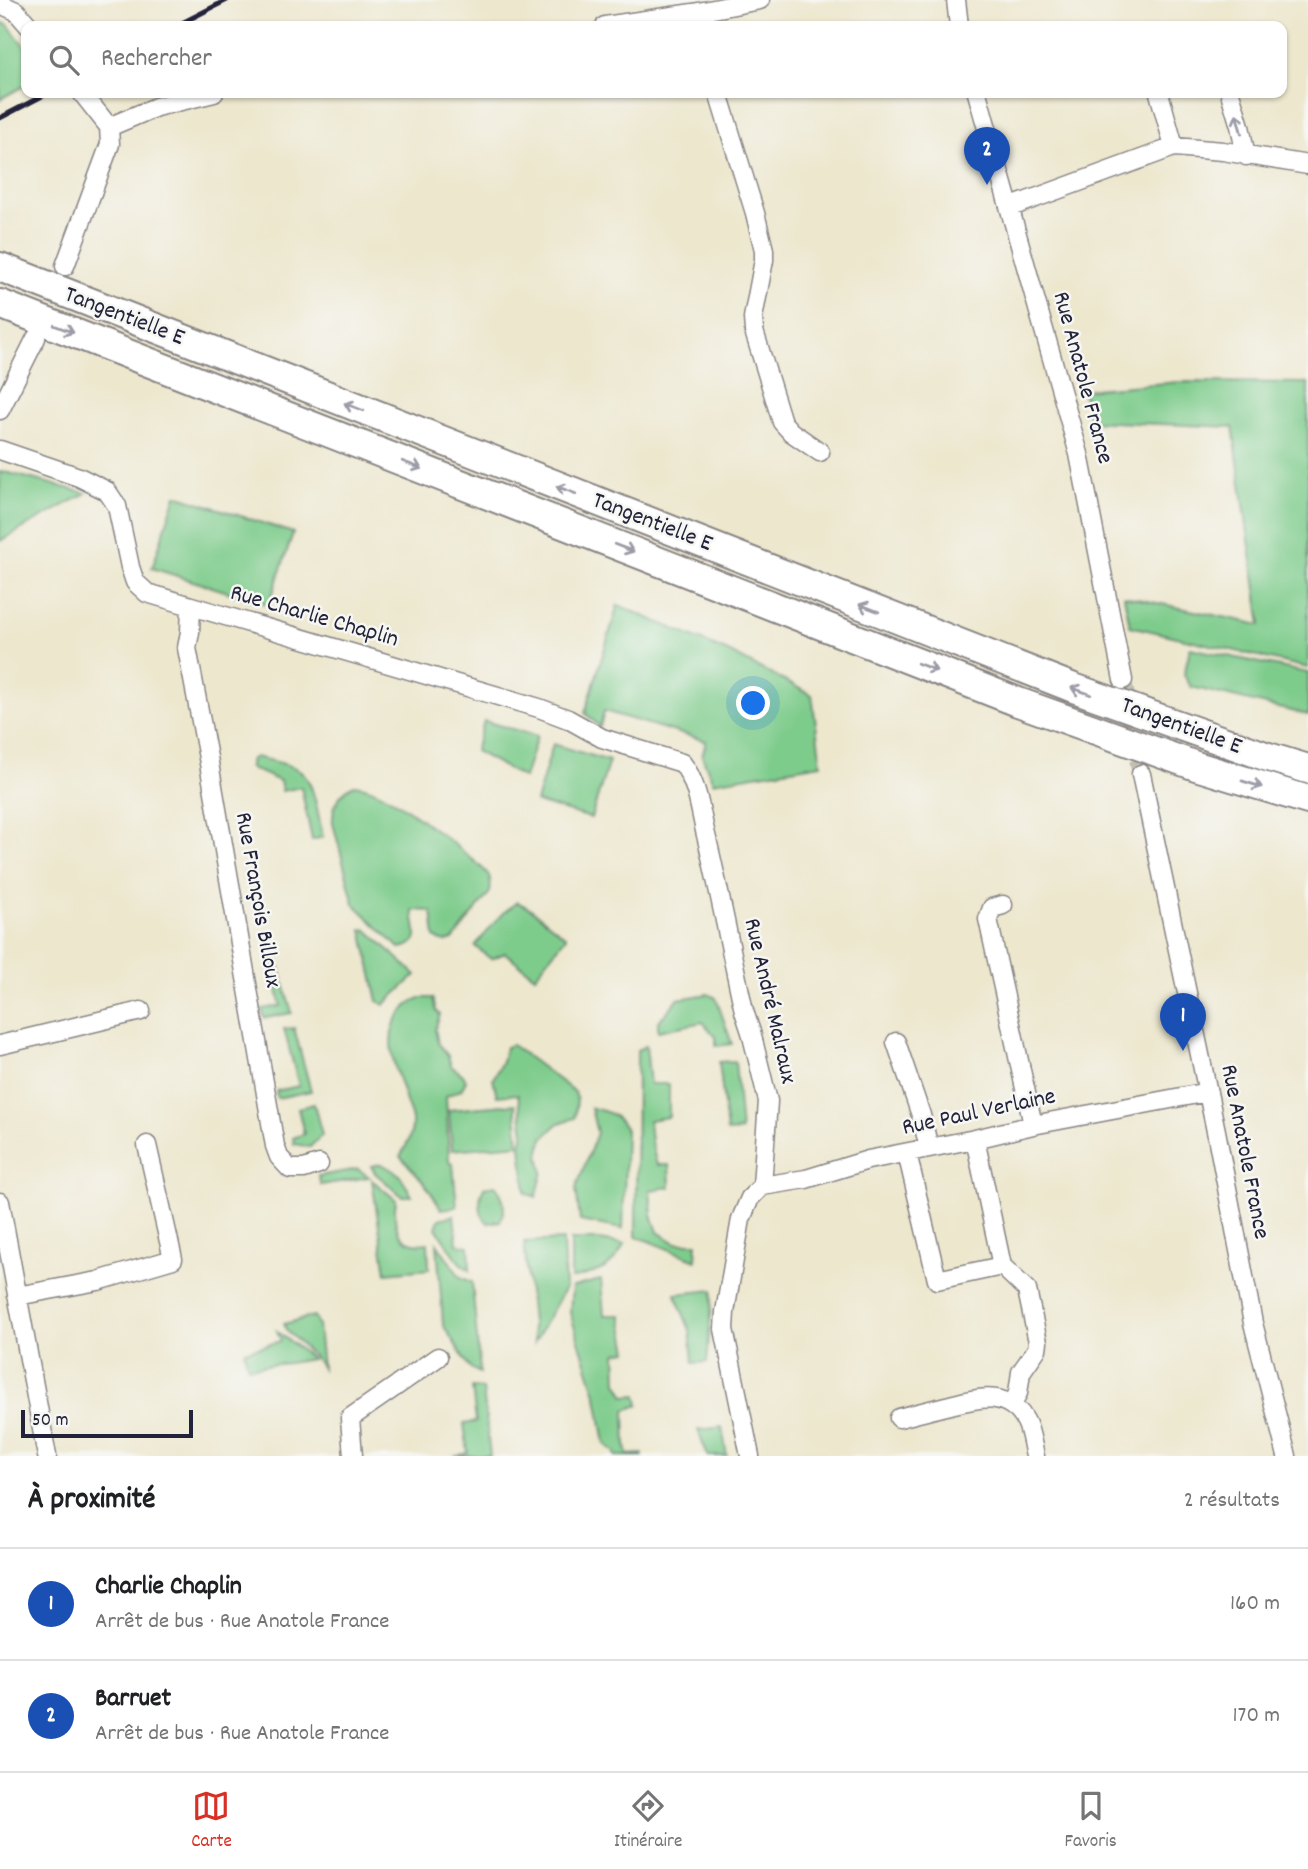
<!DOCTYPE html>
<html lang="fr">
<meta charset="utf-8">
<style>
body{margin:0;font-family:Dekko,sans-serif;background:#f6f6f6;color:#202124}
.scale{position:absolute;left:21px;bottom:18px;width:172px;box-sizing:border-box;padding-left:7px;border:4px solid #22223b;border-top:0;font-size:19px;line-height:24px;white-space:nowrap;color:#22223b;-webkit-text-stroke:5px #f6f6f2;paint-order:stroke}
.you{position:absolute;left:754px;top:704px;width:24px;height:24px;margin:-18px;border:5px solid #fff;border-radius:50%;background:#1a73e8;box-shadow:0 0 0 10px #1a73e833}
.badge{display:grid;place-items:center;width:46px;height:46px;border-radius:50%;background:#d93025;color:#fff;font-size:23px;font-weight:700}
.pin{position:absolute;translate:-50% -58px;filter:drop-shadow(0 2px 4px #0008)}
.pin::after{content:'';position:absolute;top:37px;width:24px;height:21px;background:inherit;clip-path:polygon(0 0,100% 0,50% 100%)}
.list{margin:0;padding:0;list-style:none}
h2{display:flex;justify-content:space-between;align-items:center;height:91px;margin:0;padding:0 28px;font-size:30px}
h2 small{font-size:23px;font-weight:400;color:#757577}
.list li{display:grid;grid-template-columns:46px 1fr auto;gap:21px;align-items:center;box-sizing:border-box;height:112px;padding:0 28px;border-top:2px solid #e0e0e0}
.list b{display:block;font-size:26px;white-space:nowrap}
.list p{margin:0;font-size:23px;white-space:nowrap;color:#757577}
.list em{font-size:23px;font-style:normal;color:#757577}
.icon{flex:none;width:38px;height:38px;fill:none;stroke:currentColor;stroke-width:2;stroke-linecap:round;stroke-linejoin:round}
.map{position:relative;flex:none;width:1308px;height:1456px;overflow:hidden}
.search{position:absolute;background:#fff;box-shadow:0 2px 5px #0004;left:21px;right:21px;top:21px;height:77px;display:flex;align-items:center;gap:18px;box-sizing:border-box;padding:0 24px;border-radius:14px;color:#757577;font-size:26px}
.sheet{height:315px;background:#fff}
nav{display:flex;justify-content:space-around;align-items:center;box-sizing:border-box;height:98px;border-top:2px solid #e0e0e0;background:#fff;font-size:19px;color:#757577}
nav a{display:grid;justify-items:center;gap:4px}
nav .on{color:#d93025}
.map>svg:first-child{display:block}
.green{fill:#7ecc8c;stroke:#507764;stroke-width:2}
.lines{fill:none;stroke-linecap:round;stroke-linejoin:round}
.street-tunnel{stroke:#c4c0b1;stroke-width:18;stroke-dasharray:18 9;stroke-linecap:butt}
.street-casing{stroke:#888484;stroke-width:21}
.primary-casing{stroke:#888484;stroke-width:32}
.street{stroke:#fff;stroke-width:18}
.primary{stroke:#fff;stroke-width:28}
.rail{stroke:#22223b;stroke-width:5}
.oneway{stroke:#9c9ca7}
.labels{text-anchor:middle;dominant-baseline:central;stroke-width:5;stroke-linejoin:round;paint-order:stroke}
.street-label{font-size:24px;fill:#22223b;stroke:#f6f6f2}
</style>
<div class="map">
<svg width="1308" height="1456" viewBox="0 0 1308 1456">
<rect width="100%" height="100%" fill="#f6f6f2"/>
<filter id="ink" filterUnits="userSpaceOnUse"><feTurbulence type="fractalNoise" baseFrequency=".0143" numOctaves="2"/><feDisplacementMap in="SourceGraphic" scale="14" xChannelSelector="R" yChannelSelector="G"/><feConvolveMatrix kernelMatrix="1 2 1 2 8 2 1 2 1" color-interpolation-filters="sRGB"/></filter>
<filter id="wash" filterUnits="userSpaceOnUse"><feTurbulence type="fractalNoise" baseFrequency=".00686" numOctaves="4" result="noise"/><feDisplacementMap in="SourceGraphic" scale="28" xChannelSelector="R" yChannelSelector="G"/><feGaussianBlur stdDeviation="1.57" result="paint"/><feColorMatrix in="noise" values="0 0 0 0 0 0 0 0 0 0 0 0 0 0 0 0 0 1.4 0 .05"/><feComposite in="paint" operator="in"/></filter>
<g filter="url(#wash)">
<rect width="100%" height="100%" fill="#ede7ce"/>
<path class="green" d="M0 22 8 25 26 48V85L0 99Z
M1179 382 1308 383V668L1130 626 1124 596 1261 625 1233 427 1090 421 1082 390Z
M0 472 9 473 86 493 0 541Z
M176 495 293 533 269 605 152 568Z
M618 605 728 652 812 695 821 764 713 782 702 756 706 741 604 711 600 727 585 713Z
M1190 648 1308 673V715L1191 687 1184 675Z
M484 721 537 736 524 778 475 751Z
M553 744 609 761 591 818 536 802Z
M256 757C270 761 287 763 299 770 314 777 319 821 323 837L312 840 301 787 282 791 280 781 252 769 249 766 251 759Z
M354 785C367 786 378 792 390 798 405 807 482 863 489 876 491 881 491 886 490 892L453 940C445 943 441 942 435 937L432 911 413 910C414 928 425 946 399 948L354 904 333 823C332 806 339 793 354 785Z
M517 902 531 909 566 937 535 976 505 953 491 959 475 946 501 915Z
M366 929 416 975 384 1005 378 1001 362 930Z
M276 955 292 1013 264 1018 262 1009 281 1006 269 957Z
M708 994 716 998 732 1044 716 1046V1037L703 1022 658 1031V1022L678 999Z
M420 998H433L436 1010 440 1015 435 1029 438 1043 448 1056 451 1066 463 1075 466 1081 461 1090 446 1096 449 1161 453 1165 457 1207 441 1209C431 1189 416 1173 400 1156 407 1146 413 1134 412 1121 412 1116 409 1110 407 1105 399 1075 378 1037 403 1011 408 1005 412 1001 420 998Z
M294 1028 311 1091 277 1098 276 1091 299 1086 284 1029Z
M512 1045 575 1092 577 1099 575 1118 559 1123 543 1138 539 1156 543 1172 536 1197 526 1193 521 1145 524 1132 518 1094 497 1096 493 1079 502 1061 506 1047Z
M646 1046 650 1084H669V1117L649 1120 651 1142 657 1165H669L670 1187 650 1190 652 1215 658 1232 676 1243H697L696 1260 636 1236 637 1050Z
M735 1061 741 1131 727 1132 719 1062Z
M314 1104 322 1135 310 1147 294 1144 293 1138 304 1134 298 1108Z
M515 1104 519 1144 452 1150 449 1110Z
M591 1108C607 1111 619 1115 626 1130L623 1229 580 1221 576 1188 597 1133Z
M382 1164 400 1175 412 1196H402L375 1173 371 1166Z
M358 1169 369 1177 321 1185 318 1176Z
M372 1180 396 1200C392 1225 398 1248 428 1243L429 1269 386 1273Z
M496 1185C503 1196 508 1209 500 1221L488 1223C478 1213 478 1199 484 1187Z
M454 1215 457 1244 469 1246 470 1270 461 1264 436 1228 439 1219Z
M563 1240 565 1288 534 1343 524 1242Z
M571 1240H599L625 1244C608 1273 602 1270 571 1279Z
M437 1243 460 1277 472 1282 480 1373 470 1368 443 1325Z
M601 1280 604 1315H621L628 1351 616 1353 617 1382 625 1396 637 1395 639 1405 625 1410 626 1447 628 1455 643 1454V1456H616L614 1451 605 1444 597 1397 570 1313 572 1287Z
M713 1290 707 1362 693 1363 690 1330 675 1294Z
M314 1316 318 1326 322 1368 315 1358 287 1331 284 1324Z
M277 1331 312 1359 289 1363 248 1367 244 1351 281 1341Z
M472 1388 483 1389 490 1456H454L468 1453 464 1424 476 1422Z
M722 1427 727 1456H708L698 1430Z"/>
</g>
<g filter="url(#ink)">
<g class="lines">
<path class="street-tunnel" d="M1123 680 1141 774"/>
<g class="street-casing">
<path id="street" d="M956 0 959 26
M0 4 16 11 29 26
M605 26 693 13 760 0
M82 93 109 127 156 107 214 93
M718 93 755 213 764 250V260L753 318 754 331 782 422 791 432 820 452
M977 93 1079 454 1123 680
M1159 93 1174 147
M1230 93 1240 126 1246 156
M1011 207 1174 147 1223 151 1308 165
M65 266 110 144 109 127
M0 410 36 338
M0 450 79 477 107 491 117 506 130 567 135 582 147 593 539 708 568 719 602 738 682 763C698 783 700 811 706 835 720 893 731 952 744 1011L751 1032 768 1101 762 1186 750 1198 741 1219 725 1312 724 1329 750 1456
M191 606 190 632 187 648 209 763 275 1146 279 1157 290 1169H304L319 1164
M1141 774 1216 1131 1253 1323 1287 1456
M1003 905 992 908 988 919 1033 1125
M896 1042 921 1115 929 1148
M0 1045 141 1011
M975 1139 1002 1266
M907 1153 937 1280 1002 1266 1027 1290 1038 1342 1037 1349 1021 1372 1018 1393 1012 1406
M762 1186 806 1179 868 1160 975 1139 1033 1125 1208 1092
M0 1202 47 1456
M17 1296 98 1281 173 1259 147 1145
M899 1418C914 1414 930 1410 946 1406 974 1399 1006 1388 1025 1420 1031 1430 1032 1444 1035 1456
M353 1456 350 1418 438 1357"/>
</g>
<g class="primary-casing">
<path id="primary" d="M0 267 1071 687 1265 756 1308 769
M0 304 1018 702 1196 766 1308 800"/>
</g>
<use href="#street" class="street"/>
<use href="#primary" class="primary"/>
<path class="rail" d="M176 26 227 0
M0 118 48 93"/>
</g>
<defs><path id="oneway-shaft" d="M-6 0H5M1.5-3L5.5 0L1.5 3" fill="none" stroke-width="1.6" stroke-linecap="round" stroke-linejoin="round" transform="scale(1.75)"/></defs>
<g class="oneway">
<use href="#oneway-shaft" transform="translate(1239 124) rotate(-105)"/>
<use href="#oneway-shaft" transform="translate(64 329) rotate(21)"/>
<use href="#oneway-shaft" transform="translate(354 407) rotate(-159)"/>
<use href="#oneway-shaft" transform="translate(412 465) rotate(21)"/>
<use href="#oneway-shaft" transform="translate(566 490) rotate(-159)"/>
<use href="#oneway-shaft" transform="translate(624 548) rotate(21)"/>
<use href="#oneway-shaft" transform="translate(869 608) rotate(-159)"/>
<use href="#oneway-shaft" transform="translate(927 667) rotate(21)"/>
<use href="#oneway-shaft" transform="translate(1081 691) rotate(-160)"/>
<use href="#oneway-shaft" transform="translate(1252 784) rotate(17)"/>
</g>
</g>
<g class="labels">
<g class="street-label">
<text transform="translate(124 317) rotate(21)">Tangentielle E</text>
<text transform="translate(1082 378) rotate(75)">Rue Anatole France</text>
<text transform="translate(652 523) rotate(21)">Tangentielle E</text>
<text transform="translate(314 617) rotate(16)">Rue Charlie Chaplin</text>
<text transform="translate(1181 727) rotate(20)">Tangentielle E</text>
<text transform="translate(257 900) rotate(80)">Rue François Billoux</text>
<text transform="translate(769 1001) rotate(77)">Rue André Malraux</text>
<text transform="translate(979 1113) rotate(-12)">Rue Paul Verlaine</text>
<text transform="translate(1244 1152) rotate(79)">Rue Anatole France</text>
</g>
</g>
</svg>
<div class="scale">50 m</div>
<div class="you"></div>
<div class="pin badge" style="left:1183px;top:1051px;background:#1a4fb4">1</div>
<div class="pin badge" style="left:987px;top:185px;background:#1a4fb4">2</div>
<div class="search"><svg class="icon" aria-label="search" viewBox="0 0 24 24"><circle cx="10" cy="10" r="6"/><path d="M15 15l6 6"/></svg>Rechercher</div>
</div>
<section class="sheet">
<h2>À proximité<small>2 résultats</small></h2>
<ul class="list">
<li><span class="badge" style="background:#1a4fb4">1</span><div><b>Charlie Chaplin</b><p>Arrêt de bus · Rue Anatole France</p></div><em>160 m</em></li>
<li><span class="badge" style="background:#1a4fb4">2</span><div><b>Barruet</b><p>Arrêt de bus · Rue Anatole France</p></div><em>170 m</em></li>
</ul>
</section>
<nav>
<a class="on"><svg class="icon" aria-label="map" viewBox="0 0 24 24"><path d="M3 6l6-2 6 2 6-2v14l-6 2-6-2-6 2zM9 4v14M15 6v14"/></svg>Carte</a>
<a><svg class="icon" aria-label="directions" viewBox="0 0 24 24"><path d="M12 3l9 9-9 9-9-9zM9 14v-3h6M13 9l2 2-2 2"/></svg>Itinéraire</a>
<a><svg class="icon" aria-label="saved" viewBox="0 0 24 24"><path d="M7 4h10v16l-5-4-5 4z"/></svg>Favoris</a>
</nav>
